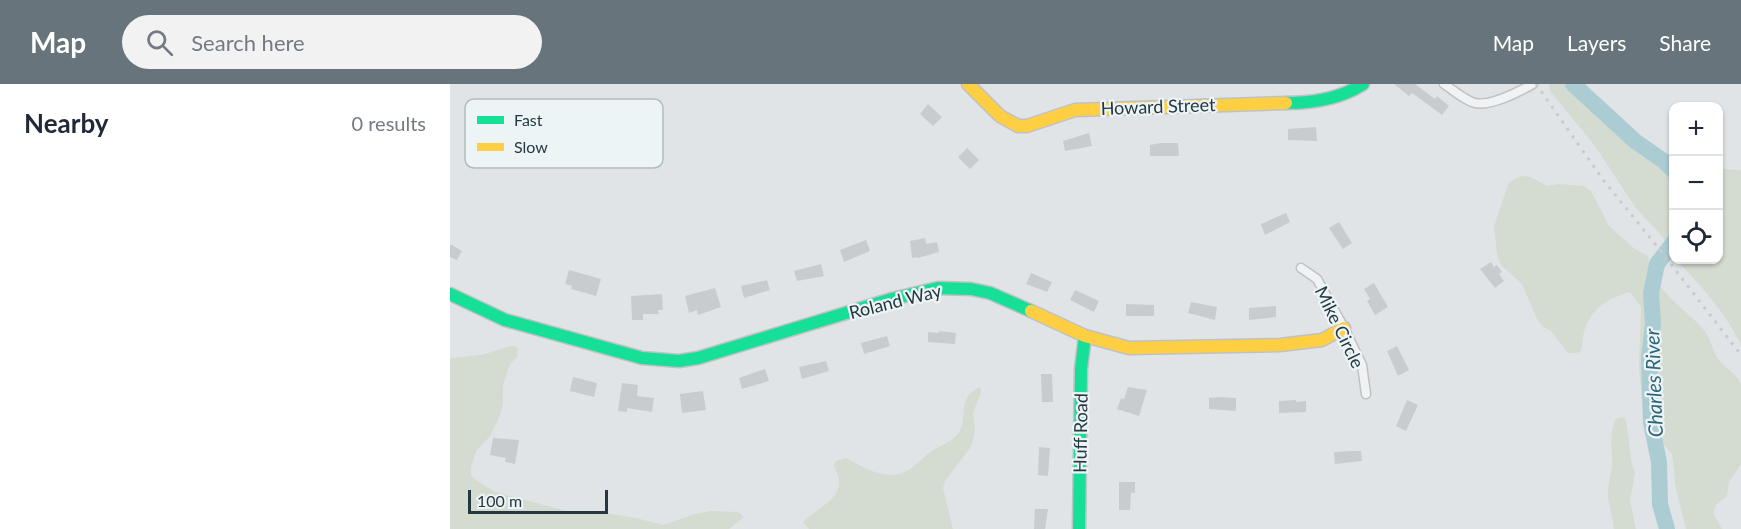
<!DOCTYPE html>
<meta charset="utf-8">
<style>
body{margin:0;font-family:Lato,sans-serif;background:#f2f2f3;color:#1f2937}
.controls{position:absolute;right:18px;top:18px;display:grid;overflow:hidden;border-radius:12px;box-shadow:0 2px 4px #0004}
.controls button{width:54px;height:54px;display:grid;place-items:center;padding:0;border:0;border-bottom:2px solid #e0e1e3;background:#fff;color:#1f2937;font:30px sans-serif}
.scale{position:absolute;left:18px;bottom:15px;width:140px;box-sizing:border-box;padding-left:6px;border:3px solid #253841;border-top:0;font-size:16px;line-height:21px;white-space:nowrap;color:#253841;-webkit-text-stroke:4px #edf4f6;paint-order:stroke}
.list{margin:0;padding:0;list-style:none}
h2{display:flex;justify-content:space-between;align-items:center;height:78px;margin:0;padding:0 24px;font-size:26px}
h2 small{font-size:20px;font-weight:400;color:#747a83}
.icon{flex:none;width:33px;height:33px;fill:none;stroke:currentColor;stroke-width:2;stroke-linecap:round;stroke-linejoin:round}
.map{position:relative;flex:none;width:1291px;height:445px;overflow:hidden}
header{display:flex;align-items:center;gap:36px;box-sizing:border-box;height:84px;padding:0 30px;background:#67747b;color:#fff}
header strong{font-size:28px}
nav{display:flex;gap:33px;margin-inline-start:auto;font-size:21px}
.search{width:420px;height:54px;background:#f2f2f3;display:flex;align-items:center;gap:15px;box-sizing:border-box;padding:0 21px;border-radius:33px;color:#747a83;font-size:22px}
main{display:flex}
aside{flex:1;background:#fff}
.map>svg:first-child{display:block}
.green{fill:#d4dbd0}
.lines{fill:none;stroke-linecap:round;stroke-linejoin:round}
.river{stroke:#acccd4;stroke-width:16}
.building{fill:#c9ccce}
.street-casing{stroke:#bfc2c4;stroke-width:11}
.fast-casing{stroke:#bfc2c4;stroke-width:15}
.slow-casing{stroke:#bfc2c4;stroke-width:15}
.street{stroke:#f0f2f3;stroke-width:8}
.fast{stroke:#16e098;stroke-width:12}
.slow{stroke:#ffcf43;stroke-width:12}
.rail{stroke:#c9ccce;stroke-width:3;stroke-dasharray:3 6;stroke-linecap:butt}
.labels{text-anchor:middle;dominant-baseline:central;stroke-width:4.5;stroke-linejoin:round;paint-order:stroke}
.street-label{font-size:18px;fill:#253841;stroke:#edf4f6}
.water-label{font-size:20px;font-style:italic;fill:#2c6579;stroke:#edf4f6}
.key{fill:#edf4f6;stroke:#b1bcc0;stroke-width:1.5}
.key-label{font-size:16px;fill:#253841}
</style>
<header>
<strong>Map</strong>
<div class="search"><svg class="icon" aria-label="search" viewBox="0 0 24 24"><circle cx="10" cy="10" r="6"/><path d="M15 15l6 6"/></svg>Search here</div>
<nav><a>Map</a><a>Layers</a><a>Share</a></nav>
</header>
<main>
<aside>
<h2>Nearby<small>0 results</small></h2>
<ul class="list">
</ul>
</aside>
<div class="map">
<svg width="1291" height="445" viewBox="0 0 1291 445">
<rect width="100%" height="100%" fill="#e1e4e6"/>
<path class="green" d="M1099 0H1117C1137 24 1160 45 1185 64 1198 74 1209 84 1223 91V172L1212 152 1185 123 1145 62 1100 7Z
M1269 85 1291 86V261C1276 229 1251 201 1226 176H1268Z
M1071 92 1081 93 1097 102 1109 100 1134 102 1141 107 1159 142 1185 165 1198 172C1199 204 1235 224 1254 246 1261 255 1262 267 1269 276 1276 285 1286 289 1291 300V380L1279 398 1277 412 1266 421 1264 427V431L1272 445H1236L1226 405 1222 370 1214 361 1198 358 1192 321 1189 282 1191 223 1180 208C1157 215 1142 223 1134 248 1132 254 1133 261 1131 267L1127 269H1118L1101 247 1092 242 1087 235 1072 200 1051 181 1047 171 1044 142 1059 98Z
M64 262 68 264 67 273 60 280 53 301V321L48 336 40 352 26 367 21 383V390L24 395 45 408 128 430 147 428 186 434 213 441 245 430 261 427 288 428 294 433 279 445H0V275C10 272 20 273 30 271 42 269 52 263 64 262Z
M530 303 531 308 523 329 525 345 523 356 520 364 495 397 493 404 503 445H359L353 438 356 435C367 425 392 414 389 396 389 391 385 386 384 382L386 377 396 374C416 384 435 398 457 387 465 383 472 374 479 369 487 363 501 358 507 351 520 335 505 313 530 303Z
M1172 333 1176 336 1177 342 1182 381 1185 389 1180 417 1186 445H1164C1163 433 1159 423 1158 412 1157 402 1161 392 1162 383 1163 366 1158 350 1166 335Z"/>
<g class="lines">
<path class="river" d="M1123 0 1185 57 1215 78 1224 87
M1217 445 1210 420 1209 378 1201 339 1199 274 1203 239 1201 209 1207 180 1224 158"/>
</g>
<path class="building" d="M944 0H965L985 15 987 12 999 22 992 31 962 9 959 12Z
M478 20 492 33 483 42 470 30Z
M866 43 867 57 838 56V45Z
M639 49 642 62 615 67 613 57Z
M710 59H728L729 72H700V61Z
M517 64 529 76 520 85 508 73Z
M836 129 840 138 815 151 811 140Z
M889 138 902 159 893 165 879 144Z
M475 154 476 160 487 158 489 168 468 174 467 173 462 174 460 157Z
M416 156 420 167 394 178 390 166Z
M0 160 12 167 7 176 0 173Z
M1041 178 1044 183 1047 181 1052 188 1049 190 1054 197 1045 204 1030 185Z
M371 180 374 192 347 197 344 187Z
M119 186 151 195 146 212 121 205 122 202 115 200Z
M581 189 602 198 597 208 576 200Z
M317 196 320 206 294 214 291 202Z
M924 199 938 223 925 231 917 217 920 215 914 205Z
M265 204 271 223 248 231 247 226 239 229 235 212Z
M625 206 649 217 644 228 620 216Z
M212 210 213 226H208L209 230H193V236H182L181 212Z
M741 218 767 223 765 236 738 229Z
M676 220 704 221V232H676Z
M826 222V233L799 236V224Z
M489 247 506 249 505 260 478 258V248L489 249Z
M437 252 440 262 414 270 411 259Z
M947 262 959 286 948 292 937 267Z
M376 277 379 287 352 295 349 283Z
M315 285 319 297 292 305 289 294Z
M591 290H602L603 318H592Z
M123 293 147 299 144 313 120 307Z
M172 299 188 301 187 312 204 314 202 328 177 324V328L168 327Z
M678 303 697 306 689 332 667 325 671 314 674 315Z
M253 307 256 326 232 329 230 310Z
M770 313 786 314V327L759 325V314Z
M846 316V318L856 317V328L829 329V317Z
M957 316 968 321 956 347 946 342Z
M43 354 69 356 65 380 55 378 56 374 40 371Z
M589 363 600 364 598 392 588 391Z
M902 367H911L912 377 885 380 884 368Z
M669 398H685V409H681L680 426H669Z
M585 425H598L595 445H584Z"/>
<g class="lines">
<g class="street-casing">
<path id="street" d="M994 0C1003 6 1012 14 1022 18 1037 25 1070 7 1083 0
M851 184 867 195 894 244 912 281 916 310"/>
</g>
<g class="fast-casing">
<path id="fast" d="M836 19C863 19 890 15 913 0
M0 210 55 236 192 274 229 277 248 274 442 215 488 204 521 205 540 209 581 227
M629 445 631 285 635 252"/>
</g>
<g class="slow-casing">
<path id="slow" d="M518 0 550 32 568 42H577L625 26 836 19
M581 227 635 252 679 264 830 261 872 256 894 244"/>
</g>
<use href="#street" class="street"/>
<use href="#fast" class="fast"/>
<use href="#slow" class="slow"/>
<path class="rail" d="M1086 0 1154 97 1210 166 1291 271"/>
</g>
<g class="labels">
<g class="street-label">
<text transform="translate(708 22) rotate(-2)">Howard Street</text>
<text transform="translate(445 217) rotate(-14)">Roland Way</text>
<text transform="translate(890 243) rotate(64)">Mike Circle</text>
<text transform="translate(630 349) rotate(-89)">Huff Road</text>
</g>
<g class="water-label">
<text transform="translate(1203 299) rotate(-92)">Charles River</text>
</g>
</g>
<rect x="15" y="15" width="198" height="69" rx="9" class="key"/>
<rect x="27" y="32" width="27" height="8" fill="#16e098"/>
<rect x="27" y="59" width="27" height="8" fill="#ffcf43"/>
<g class="key-label">
<text x="64" y="42">Fast</text>
<text x="64" y="69">Slow</text>
</g>
</svg>
<div class="controls">
<button>+</button>
<button>−</button>
<button><svg class="icon" aria-label="locate" viewBox="0 0 24 24"><circle cx="12" cy="12" r="6"/><path d="M12 2v4M12 18v4M2 12h4M18 12h4"/></svg></button>
</div>
<div class="scale">100 m</div>
</div>
</main>
